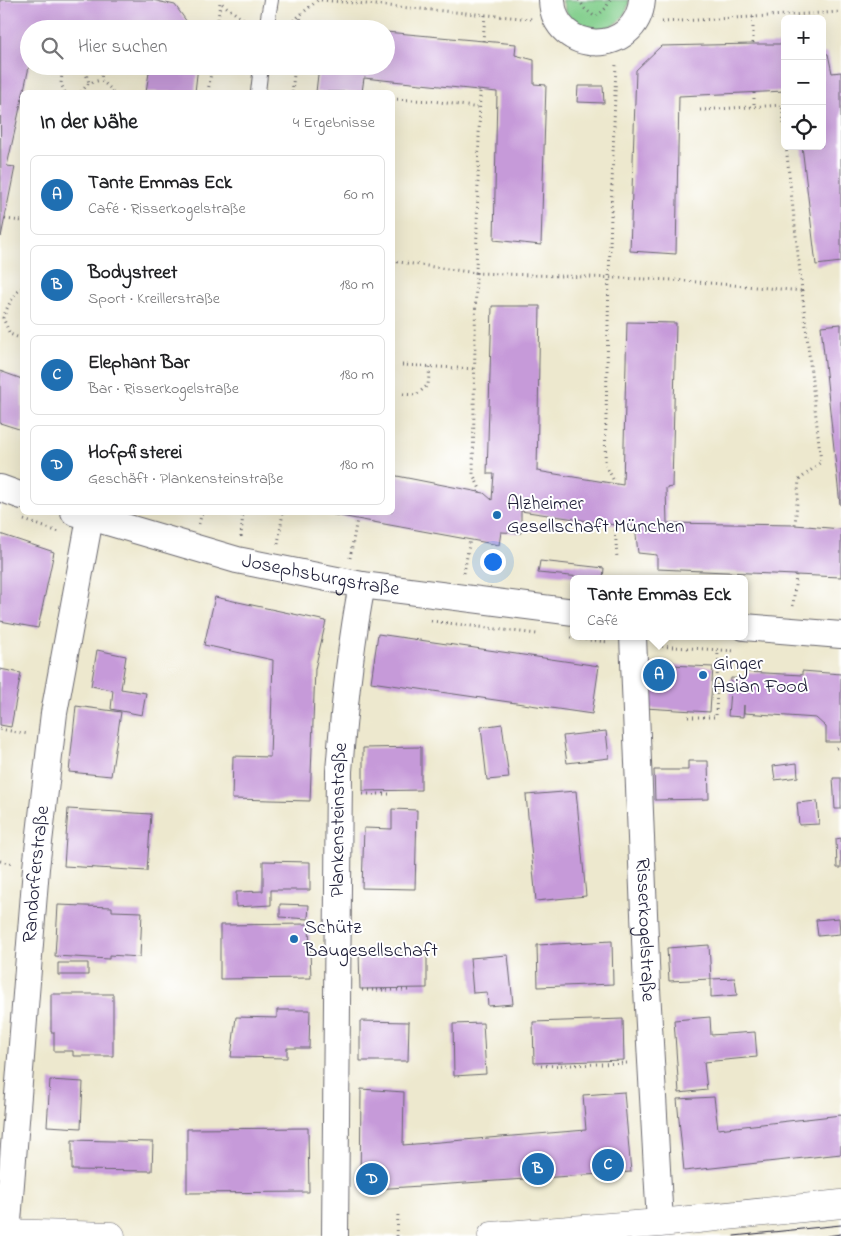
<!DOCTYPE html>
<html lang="de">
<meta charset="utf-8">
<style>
body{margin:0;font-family:"Indie Flower",sans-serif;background:#f6f6f6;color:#202124}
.controls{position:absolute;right:15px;top:15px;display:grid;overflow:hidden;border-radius:8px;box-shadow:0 5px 20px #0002}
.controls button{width:45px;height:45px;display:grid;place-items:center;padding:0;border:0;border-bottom:1px solid #e0e0e0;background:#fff;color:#202124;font:25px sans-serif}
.you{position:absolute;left:492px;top:561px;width:18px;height:18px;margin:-12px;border:4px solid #fff;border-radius:50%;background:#1a73e8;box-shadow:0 0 0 8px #1a73e833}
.badge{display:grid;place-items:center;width:32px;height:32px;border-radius:50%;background:#1f6fb2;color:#fff;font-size:16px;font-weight:700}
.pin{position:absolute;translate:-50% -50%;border:2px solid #fff;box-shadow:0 1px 5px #0006}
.popup{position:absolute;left:570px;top:575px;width:178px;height:65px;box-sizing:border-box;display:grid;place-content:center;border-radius:8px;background:#fff;filter:drop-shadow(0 1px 4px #0005);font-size:16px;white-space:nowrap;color:#757577}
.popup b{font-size:19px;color:#202124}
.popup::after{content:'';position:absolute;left:50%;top:100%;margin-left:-10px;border:10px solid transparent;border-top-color:#fff}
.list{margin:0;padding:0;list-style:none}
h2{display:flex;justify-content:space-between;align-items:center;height:65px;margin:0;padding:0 20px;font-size:21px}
h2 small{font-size:16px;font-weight:400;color:#757577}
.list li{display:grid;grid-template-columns:32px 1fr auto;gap:15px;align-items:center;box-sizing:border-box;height:80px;margin:0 10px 10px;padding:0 10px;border:1px solid #e0e0e0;border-radius:8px}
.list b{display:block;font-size:19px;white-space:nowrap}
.list p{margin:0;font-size:16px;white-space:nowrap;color:#757577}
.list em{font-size:16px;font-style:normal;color:#757577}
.icon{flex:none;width:28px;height:28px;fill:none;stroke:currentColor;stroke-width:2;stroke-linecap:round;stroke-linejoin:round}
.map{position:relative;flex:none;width:841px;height:1236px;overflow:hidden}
.search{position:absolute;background:#fff;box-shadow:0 5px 20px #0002;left:20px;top:20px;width:375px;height:55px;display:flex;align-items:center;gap:12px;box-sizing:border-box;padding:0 18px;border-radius:28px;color:#757577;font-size:19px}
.panel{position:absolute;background:#fff;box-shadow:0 5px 20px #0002;left:20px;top:90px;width:375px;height:425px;border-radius:8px}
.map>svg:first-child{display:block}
.green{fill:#83cf8d;stroke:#527864}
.building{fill:#c69ad9}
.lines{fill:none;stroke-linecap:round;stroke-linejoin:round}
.lane-casing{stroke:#69676e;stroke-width:16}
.street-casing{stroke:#69676e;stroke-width:28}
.primary-casing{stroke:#69676e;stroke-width:29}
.path{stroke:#69676e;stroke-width:3;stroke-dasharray:1 4;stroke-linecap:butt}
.lane{stroke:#fff;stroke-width:14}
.street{stroke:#fff;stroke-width:26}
.primary{stroke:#fff;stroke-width:28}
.tram{stroke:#22223b;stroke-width:1}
.poi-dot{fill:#1f6fb2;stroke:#fff;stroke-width:2}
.labels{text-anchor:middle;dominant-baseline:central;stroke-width:4;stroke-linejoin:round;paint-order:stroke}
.poi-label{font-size:20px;fill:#22223b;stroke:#fff;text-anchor:start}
.street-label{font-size:20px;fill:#22223b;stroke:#fff}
</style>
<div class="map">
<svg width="841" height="1236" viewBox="0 0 841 1236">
<rect width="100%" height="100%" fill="#fff"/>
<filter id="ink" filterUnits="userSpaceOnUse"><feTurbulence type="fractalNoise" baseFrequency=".02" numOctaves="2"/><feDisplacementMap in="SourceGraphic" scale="10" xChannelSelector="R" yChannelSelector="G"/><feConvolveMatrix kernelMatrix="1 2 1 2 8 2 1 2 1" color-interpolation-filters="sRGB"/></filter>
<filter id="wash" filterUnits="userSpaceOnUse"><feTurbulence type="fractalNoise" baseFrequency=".0096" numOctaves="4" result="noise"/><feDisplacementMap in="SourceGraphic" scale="20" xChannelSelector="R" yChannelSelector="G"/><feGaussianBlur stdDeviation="1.12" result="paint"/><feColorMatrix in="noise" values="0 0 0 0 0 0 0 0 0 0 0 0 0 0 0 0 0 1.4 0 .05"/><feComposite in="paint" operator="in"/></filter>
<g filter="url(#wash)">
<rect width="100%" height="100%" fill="#ede8ce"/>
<path class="green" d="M562 0H629C627 25 599 36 579 24 576 23 572 21 570 18 566 13 564 5 562 0Z"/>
<g id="blocks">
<path class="building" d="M0 0H152L175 5 192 29H29V67L7 166 15 167 1 237Z
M386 32 516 44 515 55 534 60V84L546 85 541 245 494 240 497 92 364 78 362 92H316L319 66H386Z
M753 44H785V91L679 96 676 254 630 251 636 70 661 46Z
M822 53 828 54 832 73 841 72V262L816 265 802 146H822Z
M150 66H198L195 92H146Z
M578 86H603L604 103 577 102Z
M492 306H540L537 471 623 485 627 322 676 323 672 487 666 488 667 523 795 525 841 529V577L657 569V555L638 553 635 526H622L521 511V533L501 532 499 545 324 513 392 512V475L484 493 492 500 494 474H487Z
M841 324V505H840L821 326Z
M0 371 22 379V430L0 423Z
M0 534 54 552 38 628 0 621Z
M540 561 604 568 603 579 538 573Z
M215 597 326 621 315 669 310 801 232 799 233 756 270 757 273 660 204 645Z
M378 634 599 666 592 714 371 682Z
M97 650 126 656 121 689 146 693 142 715 111 709 113 690 91 686Z
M648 664 713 667 710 712 645 708Z
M0 669 21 673 11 727 0 725Z
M802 671 841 674V742H826V727L816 718 744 713V705L743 717 728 716 731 678 746 679 747 672 802 675Z
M76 706 121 712 111 776 69 772Z
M502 724 509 778 487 780 481 727Z
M606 731 609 758 567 763 563 736Z
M421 747V790L363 791V748Z
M688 761H708L709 799 655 800 654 770H688Z
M797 763 798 777 775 780 773 766Z
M833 778H841V809H835Z
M576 791 586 896 536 901 526 795Z
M817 801 819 824 799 825 797 803Z
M68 809 151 814 147 871 64 866Z
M392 809 417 810 415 889 362 888 364 828 392 829Z
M841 838V868H837L836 839Z
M263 861 310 862V890H271V905L236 907V892L263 891Z
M280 904 309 905 308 919 280 917Z
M58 905 112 907V911L142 912 140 957 109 955V959L55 956Z
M839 918 840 934 818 936 816 920Z
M309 924 311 978 220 979V925Z
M612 941 613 984 538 987 537 945Z
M709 945 711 979 735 978 737 995 711 997V979L669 981 667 948Z
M427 951V988L360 989 359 952Z
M508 955 513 1004 488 1006 487 992 473 993 470 958Z
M58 963H88V975H58Z
M51 994H113V1056H73V1051H54V1032H51Z
M277 1010H310L309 1048H287V1058L231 1057 236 1017 277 1018Z
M710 1017 711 1035 755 1032 757 1057 704 1062 707 1090 679 1093 674 1020Z
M623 1019 624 1060 534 1063 533 1022Z
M360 1021 409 1022 408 1061H360Z
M483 1023 486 1074 454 1076 453 1024Z
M50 1080 83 1082 81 1128 47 1126Z
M361 1089 404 1092 403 1145 586 1130 583 1095 624 1092 631 1172 360 1190Z
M714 1097 718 1129 841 1115V1154L684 1171 677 1099Z
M308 1128 309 1192 187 1193V1129Z
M72 1140 153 1142 152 1171 72 1170Z"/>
</g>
</g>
<g filter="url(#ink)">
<use href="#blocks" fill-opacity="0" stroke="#69676e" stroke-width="1"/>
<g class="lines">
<g class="lane-casing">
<path id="lane" d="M266 29 271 0
M258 92 261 66"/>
</g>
<g class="street-casing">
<g id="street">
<path d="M552 0C554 56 637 57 642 0"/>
<path d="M0 488 22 496"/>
<path id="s1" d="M74 512 237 560 362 585 574 612"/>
<path d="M744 627 841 635"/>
<path id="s2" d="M633 636 647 989 660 1223"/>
<path id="s3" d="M7 1234 36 868 54 713 90 518"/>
<path id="s4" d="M335 1236 339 771C344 708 350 646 362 585"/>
</g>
</g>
<g class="primary-casing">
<path id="primary" d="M0 1233 111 1236
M492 1236 660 1223 841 1204"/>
</g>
<path class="path" d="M321 0 532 19
M579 0 585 9 594 16
M597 16 606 8 610 0
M753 17V44
M662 22 841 12
M286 27 318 0
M217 29 220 2 241 18 250 22
M299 29 301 16
M483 41 485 15
M103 66 101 80 112 90 113 92
M65 92 61 84 62 73C77 64 84 64 89 83
M81 92 89 83 101 80
M208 92 212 66
M292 92 295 66
M754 93V107
M392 99 433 101 479 108
M700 110 782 105 785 132
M786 146 821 462 799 480 795 525
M5 219 22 221
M392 261 476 273 480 90
M22 288C13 294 7 308 3 318L10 334 22 339
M402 365 475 369
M403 394 416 395 428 385 430 366
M613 484V479L605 464 609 277 616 63
M479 492 480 489 473 474 476 273 674 280 803 291
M24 520 59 532
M199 524 202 512
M615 525 617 559
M241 537 243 512
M278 544 283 512
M350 558 357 519
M464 573 470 539
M793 606 796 575
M431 621 537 634
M570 638 609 642
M657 646 736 651
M688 717H716L718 650
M0 729 28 734
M836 748 841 747
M363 794H390
M0 861 13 864
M362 990H408
M541 1066 628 1063
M397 1236 398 1214"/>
<use href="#lane" class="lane"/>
<use href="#street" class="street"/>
<use href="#primary" class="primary"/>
<path class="tram" d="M734 1236 841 1225
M827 1236 841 1234"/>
</g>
</g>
<g class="poi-dot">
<circle cx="497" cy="515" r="5"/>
<circle cx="703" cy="675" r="5"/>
<circle cx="294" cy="939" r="5"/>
</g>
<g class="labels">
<g class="poi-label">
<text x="507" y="504">Alzheimer<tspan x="507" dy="23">Gesellschaft München</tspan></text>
<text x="713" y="664">Ginger<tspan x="713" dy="23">Asian Food</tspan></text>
<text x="304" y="928">Schütz<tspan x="304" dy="23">Baugesellschaft</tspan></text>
</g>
<g class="street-label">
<text stroke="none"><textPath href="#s1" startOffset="255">Josephsburgstraße</textPath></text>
<text stroke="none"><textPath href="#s4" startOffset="416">Plankensteinstraße</textPath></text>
<text stroke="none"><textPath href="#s3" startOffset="361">Randorferstraße</textPath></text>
<text stroke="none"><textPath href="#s2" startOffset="294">Risserkogelstraße</textPath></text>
</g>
</g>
</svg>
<div class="controls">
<button>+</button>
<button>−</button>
<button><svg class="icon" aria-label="locate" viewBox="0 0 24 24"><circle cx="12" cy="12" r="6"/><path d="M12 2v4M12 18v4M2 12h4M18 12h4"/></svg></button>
</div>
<div class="you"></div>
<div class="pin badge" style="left:659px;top:675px">A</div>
<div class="popup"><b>Tante Emmas Eck</b>Café</div>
<div class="pin badge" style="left:538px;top:1169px">B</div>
<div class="pin badge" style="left:608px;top:1165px">C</div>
<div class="pin badge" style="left:372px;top:1179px">D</div>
<div class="search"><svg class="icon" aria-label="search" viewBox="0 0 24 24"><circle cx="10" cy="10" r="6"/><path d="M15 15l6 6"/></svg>Hier suchen</div>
<section class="panel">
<h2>In der Nähe<small>4 Ergebnisse</small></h2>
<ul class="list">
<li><span class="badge">A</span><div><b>Tante Emmas Eck</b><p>Café · Risserkogelstraße</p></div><em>60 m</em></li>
<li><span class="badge">B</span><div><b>Bodystreet</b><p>Sport · Kreillerstraße</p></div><em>180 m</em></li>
<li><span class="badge">C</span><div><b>Elephant Bar</b><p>Bar · Risserkogelstraße</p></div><em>180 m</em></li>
<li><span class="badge">D</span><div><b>Hofpfisterei</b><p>Geschäft · Plankensteinstraße</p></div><em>180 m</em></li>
</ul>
</section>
</div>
